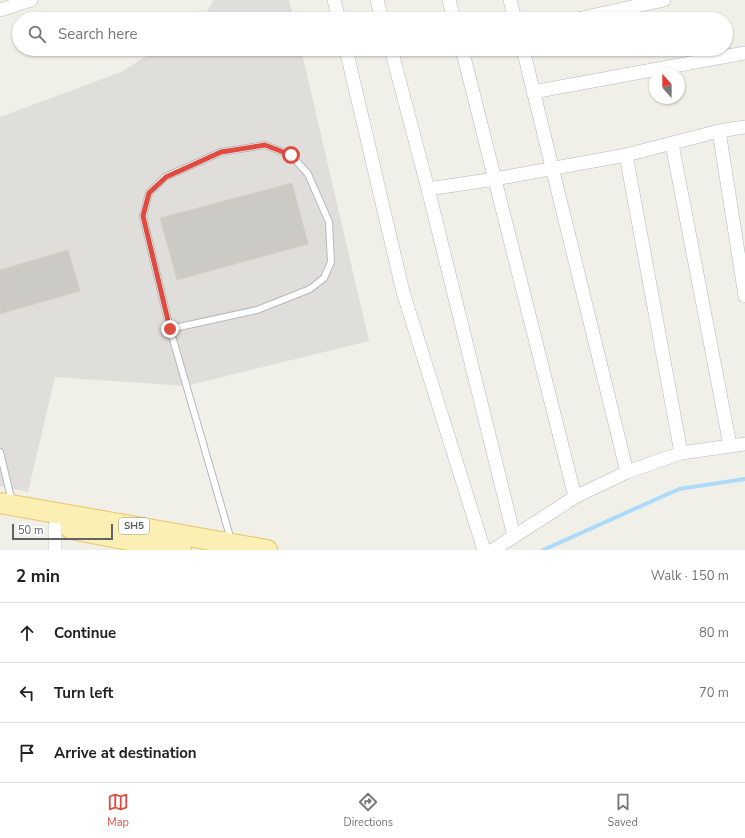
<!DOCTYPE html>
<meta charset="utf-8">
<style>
body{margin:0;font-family:"Nunito Sans",sans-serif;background:#f6f6f6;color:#222}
.compass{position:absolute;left:649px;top:68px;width:36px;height:36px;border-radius:50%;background:#fff;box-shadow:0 1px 3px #0004;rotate:339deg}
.scale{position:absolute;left:12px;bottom:10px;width:101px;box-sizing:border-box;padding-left:4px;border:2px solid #5f6367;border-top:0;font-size:11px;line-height:14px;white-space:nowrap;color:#5f6367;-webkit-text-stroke:3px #fff;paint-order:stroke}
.stop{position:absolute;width:12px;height:12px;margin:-9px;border:3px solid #e04b3f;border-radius:50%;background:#fff}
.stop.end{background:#e04b3f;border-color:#fff;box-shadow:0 1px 4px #0008}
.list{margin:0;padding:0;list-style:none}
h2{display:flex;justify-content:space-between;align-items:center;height:52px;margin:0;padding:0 16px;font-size:17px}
h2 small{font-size:13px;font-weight:400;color:#767676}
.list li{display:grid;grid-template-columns:26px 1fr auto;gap:12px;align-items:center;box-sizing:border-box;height:60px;padding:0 16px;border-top:1px solid #e0e0e0}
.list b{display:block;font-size:15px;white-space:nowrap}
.list em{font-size:13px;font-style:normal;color:#767676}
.icon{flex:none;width:22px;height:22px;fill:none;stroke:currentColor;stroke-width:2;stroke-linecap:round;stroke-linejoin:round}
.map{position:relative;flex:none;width:745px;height:550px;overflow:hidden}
.search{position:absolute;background:#fff;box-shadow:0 1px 3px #0004;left:12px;right:12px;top:12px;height:44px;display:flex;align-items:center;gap:10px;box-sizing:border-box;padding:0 14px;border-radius:22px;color:#767676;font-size:15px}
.sheet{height:232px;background:#fff}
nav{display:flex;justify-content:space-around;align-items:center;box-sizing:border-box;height:56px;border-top:1px solid #e0e0e0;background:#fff;font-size:11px;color:#767676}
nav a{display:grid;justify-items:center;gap:2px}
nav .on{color:#e04b3f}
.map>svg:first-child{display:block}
.industrial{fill:#dfdeda}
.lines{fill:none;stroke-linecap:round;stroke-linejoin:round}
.stream{stroke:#aedafa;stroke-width:4}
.building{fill:#cccac4;stroke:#d5d0c7}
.service-casing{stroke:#b5b8bc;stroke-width:8}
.minor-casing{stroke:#b5b8bc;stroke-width:14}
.primary-casing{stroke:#eac568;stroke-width:22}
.service{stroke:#fff;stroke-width:6}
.minor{stroke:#fff;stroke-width:13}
.primary{stroke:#fbefb3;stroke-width:20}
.route{stroke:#e04b3f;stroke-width:5}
.labels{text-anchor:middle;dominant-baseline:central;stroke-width:3.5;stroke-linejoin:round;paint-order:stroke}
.shield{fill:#fff;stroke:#8f9295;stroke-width:1}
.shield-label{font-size:10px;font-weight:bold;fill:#5f6367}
</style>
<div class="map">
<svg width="745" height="550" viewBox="0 0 745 550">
<rect width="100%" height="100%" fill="#f0efe8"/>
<path class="industrial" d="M214 0H289L294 19H202Z
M158 49H301L369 341 186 386 55 377 28 492 0 486V117L121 72Z"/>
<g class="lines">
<path class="stream" d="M543 550 679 489 745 479"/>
</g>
<path class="building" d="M292 183 308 244 177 280 160 218Z
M68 250 80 291 0 314V270Z"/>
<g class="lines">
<g class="service-casing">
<path id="service" d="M170 329 257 310 310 289 324 278 331 262 329 222 308 174 291 155 265 145 221 152 165 177 149 193 143 216 170 329 231 540
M0 452 12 502"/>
</g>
<g class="minor-casing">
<path id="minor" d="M334 0 339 19
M377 0 382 19
M449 0 454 19
M510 0 515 19
M0 10 31 0
M577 19 664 0
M346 49 403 292 484 550
M391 49 428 189 514 536
M462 49 575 497
M523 49 627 472
M533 92 745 53
M719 131 745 296
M672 144 730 445
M626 155 681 453
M428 189 495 179 626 155 719 131 745 127
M55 526V550
M493 550 575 497 627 472 681 453 745 444"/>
</g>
<g class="primary-casing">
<path id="primary" d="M0 503 267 550
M71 529 181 550"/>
</g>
<use href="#service" class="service"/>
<use href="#minor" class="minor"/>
<use href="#primary" class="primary"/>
</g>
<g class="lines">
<path class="route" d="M170 329 143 216 149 193 166 177 221 152 265 145 291 155"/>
</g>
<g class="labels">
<rect class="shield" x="119" y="518" width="30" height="16" rx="3"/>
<g class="shield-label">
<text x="134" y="526">SH5</text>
</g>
</g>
</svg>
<svg class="compass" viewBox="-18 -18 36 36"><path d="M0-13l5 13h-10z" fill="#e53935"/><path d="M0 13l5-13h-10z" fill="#767676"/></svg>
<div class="scale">50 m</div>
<div class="stop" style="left:291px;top:155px"></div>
<div class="stop end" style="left:170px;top:329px"></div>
<div class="search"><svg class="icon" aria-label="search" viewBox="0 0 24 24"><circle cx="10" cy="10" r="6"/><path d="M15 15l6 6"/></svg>Search here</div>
</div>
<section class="sheet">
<h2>2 min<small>Walk · 150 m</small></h2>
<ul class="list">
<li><svg class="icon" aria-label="ahead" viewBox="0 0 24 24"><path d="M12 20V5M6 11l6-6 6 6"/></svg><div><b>Continue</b></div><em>80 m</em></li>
<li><svg class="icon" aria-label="left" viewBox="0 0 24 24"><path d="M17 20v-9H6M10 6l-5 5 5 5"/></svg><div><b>Turn left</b></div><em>70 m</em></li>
<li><svg class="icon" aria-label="arrive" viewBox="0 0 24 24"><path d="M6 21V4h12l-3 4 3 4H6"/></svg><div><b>Arrive at destination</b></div></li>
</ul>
</section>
<nav>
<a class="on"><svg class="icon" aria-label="map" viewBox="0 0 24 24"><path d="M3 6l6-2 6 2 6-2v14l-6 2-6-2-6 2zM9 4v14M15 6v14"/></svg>Map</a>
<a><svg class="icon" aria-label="directions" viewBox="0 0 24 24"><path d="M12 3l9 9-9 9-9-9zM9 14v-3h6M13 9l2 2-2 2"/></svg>Directions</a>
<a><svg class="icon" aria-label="saved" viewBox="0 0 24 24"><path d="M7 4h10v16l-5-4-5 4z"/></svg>Saved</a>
</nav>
